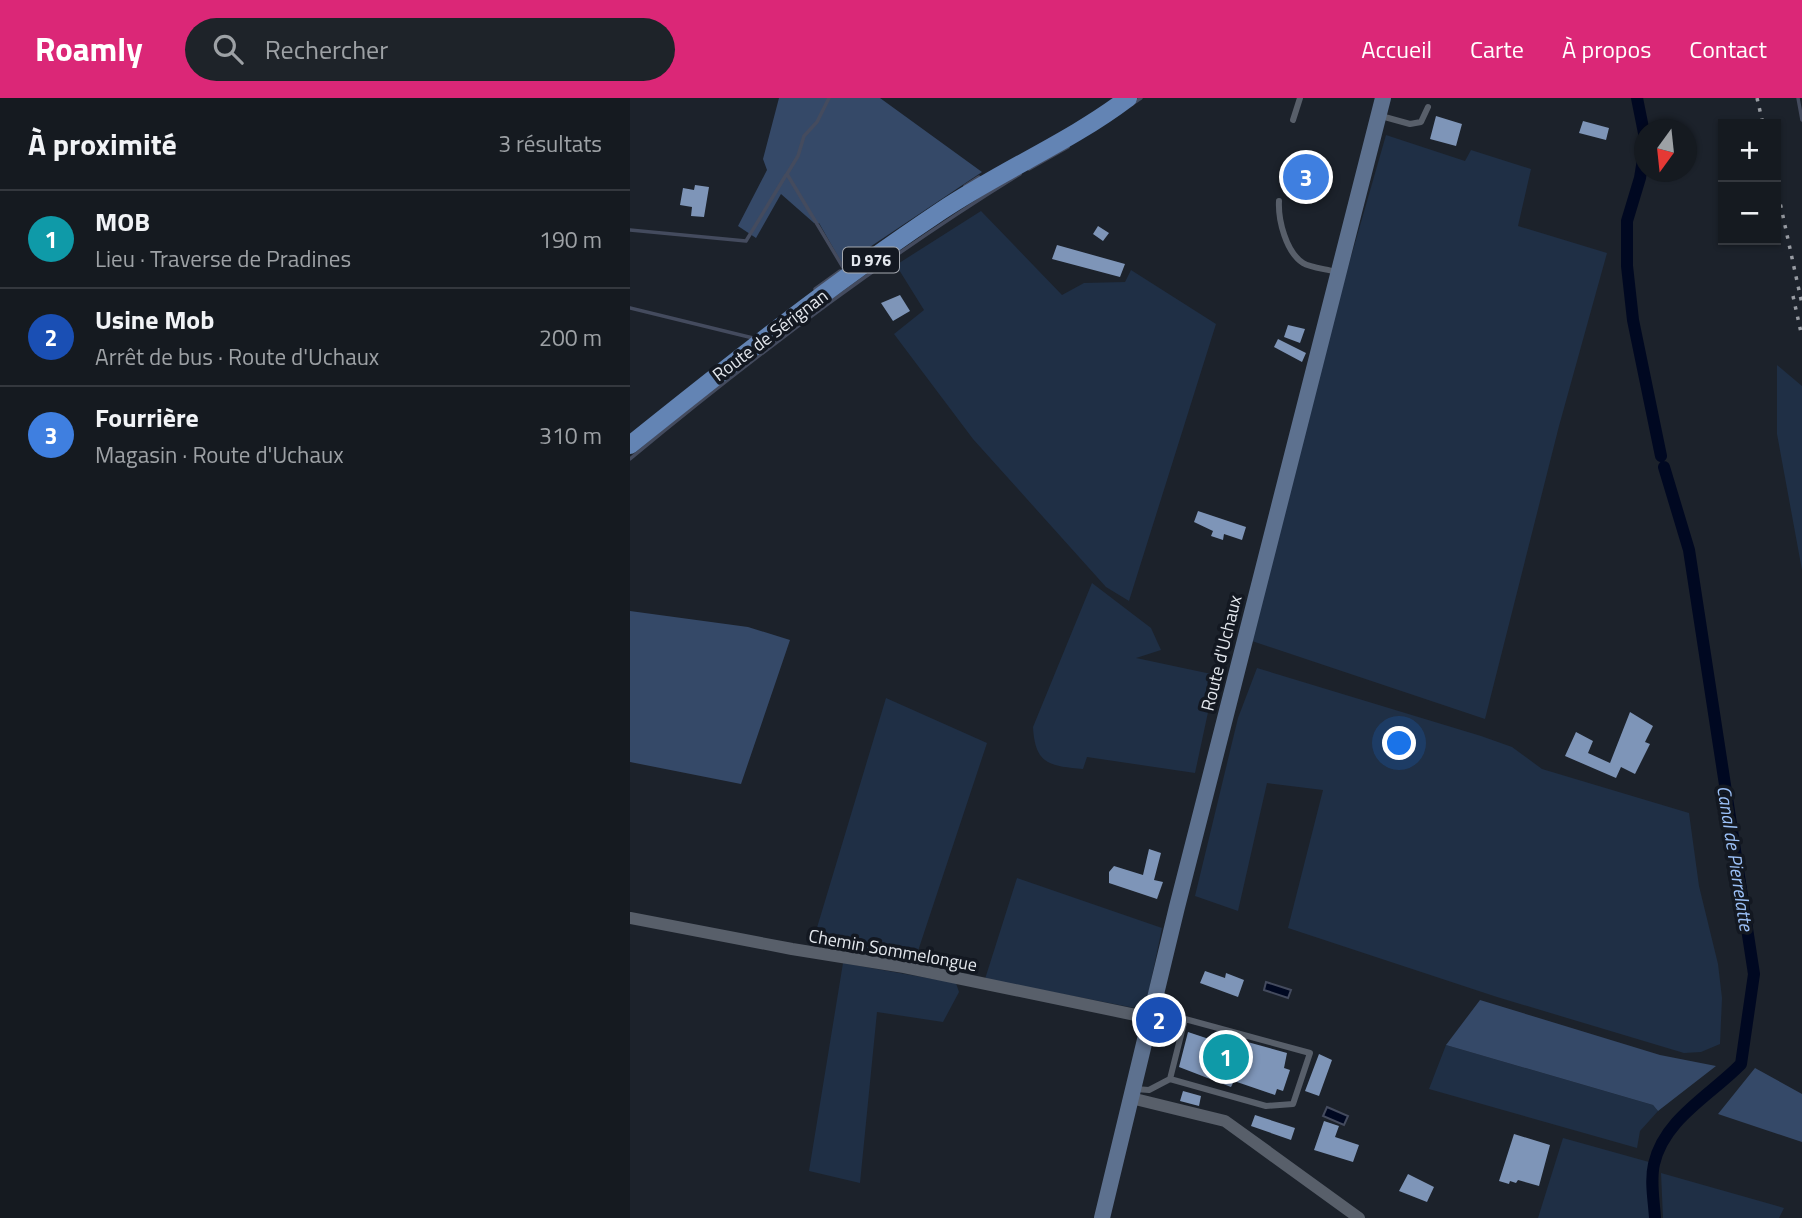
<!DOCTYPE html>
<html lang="fr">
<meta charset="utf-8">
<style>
body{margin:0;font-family:"Titillium Web",sans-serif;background:#1e2329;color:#f1f3f6}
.controls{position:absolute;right:21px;top:21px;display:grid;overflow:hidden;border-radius:0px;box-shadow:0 2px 5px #0004}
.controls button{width:63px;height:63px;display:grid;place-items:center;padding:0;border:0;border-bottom:2px solid #34383e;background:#151a20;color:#f1f3f6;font:35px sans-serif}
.compass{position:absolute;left:1004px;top:21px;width:63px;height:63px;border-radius:50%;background:#151a20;box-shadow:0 2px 5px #0004;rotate:195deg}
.you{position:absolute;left:770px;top:646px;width:24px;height:24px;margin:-18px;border:5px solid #fff;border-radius:50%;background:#1a73e8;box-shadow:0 0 0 10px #1a73e833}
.badge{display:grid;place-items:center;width:46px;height:46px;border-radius:50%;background:#db2777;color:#fff;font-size:23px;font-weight:700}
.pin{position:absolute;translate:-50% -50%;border:4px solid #fff;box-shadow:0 2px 7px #0006}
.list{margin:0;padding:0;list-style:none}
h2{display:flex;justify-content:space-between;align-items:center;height:91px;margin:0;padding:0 28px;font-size:30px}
h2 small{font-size:23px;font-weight:400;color:#9da1a5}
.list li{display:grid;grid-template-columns:46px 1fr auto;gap:21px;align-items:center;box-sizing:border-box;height:98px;padding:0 28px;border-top:2px solid #34383e}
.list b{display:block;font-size:26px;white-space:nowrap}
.list p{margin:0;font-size:23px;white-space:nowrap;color:#9da1a5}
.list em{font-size:23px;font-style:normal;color:#9da1a5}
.icon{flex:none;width:38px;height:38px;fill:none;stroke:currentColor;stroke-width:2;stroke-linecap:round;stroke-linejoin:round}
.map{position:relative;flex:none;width:1172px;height:1120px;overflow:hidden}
header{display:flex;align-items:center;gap:42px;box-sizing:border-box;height:98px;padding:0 35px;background:#db2777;color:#fff}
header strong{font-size:33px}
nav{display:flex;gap:38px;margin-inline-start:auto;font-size:24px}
.search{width:490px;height:63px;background:#1e2329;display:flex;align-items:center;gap:18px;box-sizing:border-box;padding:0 24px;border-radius:38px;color:#9da1a5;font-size:26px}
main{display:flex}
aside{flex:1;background:#151a20}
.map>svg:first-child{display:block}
.green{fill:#1f2f45}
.forest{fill:#354968}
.water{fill:#000821;stroke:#444b5e;stroke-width:2}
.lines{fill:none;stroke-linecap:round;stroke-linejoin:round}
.stream{stroke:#444b5e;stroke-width:3.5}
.canal{stroke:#000821;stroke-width:12}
.building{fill:#7e95b8}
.lane{stroke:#585f6a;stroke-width:6}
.street{stroke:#585f6a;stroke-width:12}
.secondary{stroke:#5d718f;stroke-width:16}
.primary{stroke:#6384b4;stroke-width:18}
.rail{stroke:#989ca3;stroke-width:3.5;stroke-dasharray:3.5 7;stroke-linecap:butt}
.labels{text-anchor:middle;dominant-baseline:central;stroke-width:7;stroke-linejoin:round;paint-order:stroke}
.shield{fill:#131821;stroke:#a5a9b0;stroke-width:2}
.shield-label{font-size:16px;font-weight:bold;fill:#e3e7ed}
.street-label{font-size:18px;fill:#e3e7ed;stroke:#131821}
.water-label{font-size:19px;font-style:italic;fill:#9bc0f7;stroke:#131821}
</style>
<header>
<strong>Roamly</strong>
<div class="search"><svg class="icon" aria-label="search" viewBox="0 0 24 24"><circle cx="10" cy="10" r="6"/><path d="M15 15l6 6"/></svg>Rechercher</div>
<nav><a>Accueil</a><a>Carte</a><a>À propos</a><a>Contact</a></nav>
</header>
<main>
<aside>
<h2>À proximité<small>3 résultats</small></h2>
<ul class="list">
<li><span class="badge" style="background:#0f9aa8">1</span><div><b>MOB</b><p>Lieu · Traverse de Pradines</p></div><em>190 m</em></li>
<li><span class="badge" style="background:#1a4fb4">2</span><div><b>Usine Mob</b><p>Arrêt de bus · Route d'Uchaux</p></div><em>200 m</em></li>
<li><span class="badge" style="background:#3f7fe0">3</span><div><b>Fourrière</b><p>Magasin · Route d'Uchaux</p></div><em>310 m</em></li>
</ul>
</aside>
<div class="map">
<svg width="1172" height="1120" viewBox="0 0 1172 1120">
<rect width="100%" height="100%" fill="#1c222b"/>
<path class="green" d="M756 37 835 63 841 52 901 71 888 128 977 155 929 328 855 621 619 542 688 274Z
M351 113 432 197 454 185 495 184 501 172 586 226 499 503 476 489 343 341 264 236 294 212 266 167Z
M1147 267 1172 288V472L1147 336Z
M462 485 521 530 531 552 506 560 586 577 565 675 457 659 453 671C419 668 405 666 403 629Z
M627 570 851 638 882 649 912 671 1059 715 1069 788 1088 866 1092 900 1090 946 1071 954 1054 955 867 899 658 830 693 692 637 685 608 813 565 798 608 620Z
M256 600 357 645 284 865 189 847 186 833Z
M387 780 532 830 515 912 355 881Z
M213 865 326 885 329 894 313 924 247 914 230 1085 179 1073Z
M816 947 1023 1007 1028 1013 1010 1033 1007 1050 799 991Z
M933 1040 1019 1064V1120H908Z
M1031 1075 1154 1110 1149 1120H1033Z"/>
<path class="forest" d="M149 0H250L352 74 213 167 189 125H184L151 96 126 140 108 128 137 72 133 61Z
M0 513 118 529 160 542 111 686 0 664Z
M850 902 1030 957 1086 968 1028 1013 1023 1007 816 947Z
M1125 970 1172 996V1044L1088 1016Z"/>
<path class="water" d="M636 884 661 892 658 900 634 892Z
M697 1009 718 1018 714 1027 693 1018Z"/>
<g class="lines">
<path class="stream" d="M199 0 187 24 174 38 168 58 157 76 214 171
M1168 0 1172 22
M502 6 511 0
M399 71 438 49
M335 88 349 79
M0 132 116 143 156 77
M185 191 210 173
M0 210 123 240
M0 361C124 258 252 161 390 76"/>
<path class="canal" d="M1007 0 1015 40
M1015 49 1010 80 997 123V168L1003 222 1031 358
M1025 1120C1024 1103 1020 1083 1024 1066 1034 1021 1081 997 1111 966L1124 876 1059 452 1034 369"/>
</g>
<path class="building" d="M806 18 832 26 826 48 800 41Z
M953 23 979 30 976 42 949 35Z
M65 87 79 89 74 119 61 118 62 109 50 107 53 90 64 92Z
M468 128 479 135 473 143 463 136Z
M427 147 495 166 490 179 422 161Z
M270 197 280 213 263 223 251 205Z
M658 227 675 231 670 245 654 239Z
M648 241 676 255 672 264 644 249Z
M568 413 616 429 612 442 594 436 593 442 581 438 583 433 564 424Z
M1000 614 1023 628 1015 644 1020 646 1005 676 991 669 986 680 935 658 946 634 963 643 958 655 980 665Z
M519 751 531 755 524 782 533 784 527 801 479 785V774L484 768 513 777Z
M575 873 595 880 596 875 614 882 608 899 570 885Z
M558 934 600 948 603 940 657 955 654 970 660 972 653 993 647 991 645 997 604 983 601 989 549 969Z
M689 956 702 962 689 998 675 993Z
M553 993 571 998 569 1008 550 1003Z
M625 1017 665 1030 661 1042 621 1028Z
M694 1023 709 1028 705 1039 729 1047 723 1064 684 1052Z
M884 1036 920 1047 909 1088 888 1082 886 1085 880 1083 879 1086 869 1083Z
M778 1076 804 1089 797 1104 769 1093Z"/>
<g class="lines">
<path class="lane" d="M751 18 780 26 791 24 798 9
M663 22 670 0
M649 103C648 122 656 154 673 165 681 170 697 171 706 174
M505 991 519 992 540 981 555 921 680 955 663 1006 636 1008 540 981"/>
<path class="street" d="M0 820 162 851 274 869 520 920
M501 1000 595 1023 729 1120"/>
<path class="secondary" d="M472 1120 547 809 753 0"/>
<path class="primary" d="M0 347C101 266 203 185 311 113 372 72 440 44 498 0"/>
<path class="rail" d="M1127 0 1133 26
M1146 86 1172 206
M1163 198 1172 239"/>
</g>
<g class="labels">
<rect class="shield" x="213" y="149.5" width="56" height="25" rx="5"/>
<g class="shield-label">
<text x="241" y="162">D 976</text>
</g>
<g class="street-label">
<text transform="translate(140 237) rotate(-37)">Route de Sérignan</text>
<text transform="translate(591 555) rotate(-76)">Route d'Uchaux</text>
<text transform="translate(263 852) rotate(10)">Chemin Sommelongue</text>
</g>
<g class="water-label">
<text transform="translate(1106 760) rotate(81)">Canal de Pierrelatte</text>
</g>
</g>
</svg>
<div class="controls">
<button>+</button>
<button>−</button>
</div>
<svg class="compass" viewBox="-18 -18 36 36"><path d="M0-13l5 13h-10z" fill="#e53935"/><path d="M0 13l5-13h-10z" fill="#9da1a5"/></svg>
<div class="you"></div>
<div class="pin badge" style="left:596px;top:959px;background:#0f9aa8">1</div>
<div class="pin badge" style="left:529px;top:922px;background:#1a4fb4">2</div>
<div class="pin badge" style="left:676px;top:79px;background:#3f7fe0">3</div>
</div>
</main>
